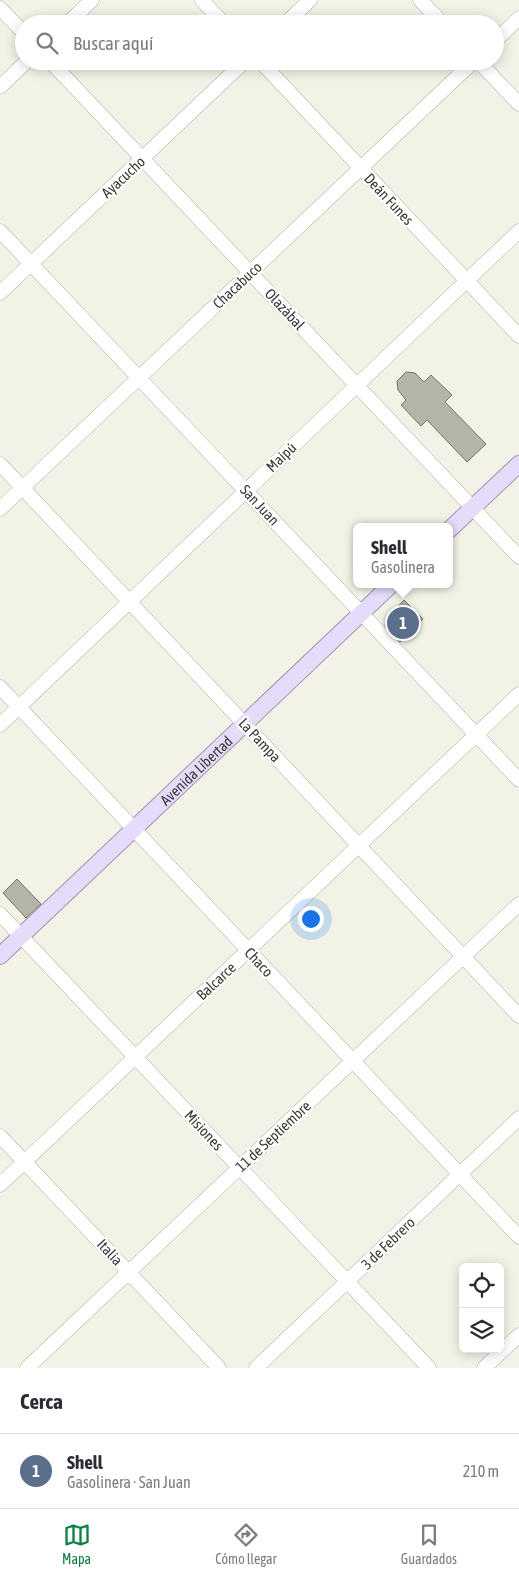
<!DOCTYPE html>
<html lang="es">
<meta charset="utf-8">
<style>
body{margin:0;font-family:"Asap Condensed",sans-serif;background:#f2f2f3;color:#2b2b33}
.controls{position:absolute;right:15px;bottom:15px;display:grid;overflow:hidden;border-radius:8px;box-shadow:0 2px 12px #0003}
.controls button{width:45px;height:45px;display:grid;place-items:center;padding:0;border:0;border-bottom:1px solid #e1e1e2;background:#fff;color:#2b2b33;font:25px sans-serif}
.you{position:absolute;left:310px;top:918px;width:18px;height:18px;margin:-12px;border:4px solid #fff;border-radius:50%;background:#1a73e8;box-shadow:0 0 0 8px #1a73e833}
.badge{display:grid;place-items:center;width:32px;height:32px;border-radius:50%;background:#0b8043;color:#fff;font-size:16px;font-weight:700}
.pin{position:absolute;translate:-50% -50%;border:2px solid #fff;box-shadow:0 1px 5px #0006}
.popup{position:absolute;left:353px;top:523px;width:100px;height:65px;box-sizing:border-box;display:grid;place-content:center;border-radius:8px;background:#fff;filter:drop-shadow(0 1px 4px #0005);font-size:16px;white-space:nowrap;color:#7c7c81}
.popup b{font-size:19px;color:#2b2b33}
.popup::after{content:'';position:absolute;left:50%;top:100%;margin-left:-10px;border:10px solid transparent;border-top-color:#fff}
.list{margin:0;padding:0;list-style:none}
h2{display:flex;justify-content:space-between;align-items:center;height:65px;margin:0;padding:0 20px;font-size:21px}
h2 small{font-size:16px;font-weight:400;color:#7c7c81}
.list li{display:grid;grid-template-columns:32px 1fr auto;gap:15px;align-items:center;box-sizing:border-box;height:75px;padding:0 20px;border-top:1px solid #e1e1e2}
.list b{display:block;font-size:19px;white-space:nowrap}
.list p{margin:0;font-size:16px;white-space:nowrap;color:#7c7c81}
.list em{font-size:16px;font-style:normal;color:#7c7c81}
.icon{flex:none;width:28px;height:28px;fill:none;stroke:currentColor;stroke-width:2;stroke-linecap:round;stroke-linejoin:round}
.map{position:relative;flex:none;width:519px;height:1368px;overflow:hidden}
.search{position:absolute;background:#fff;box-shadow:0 2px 12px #0003;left:15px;right:15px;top:15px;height:55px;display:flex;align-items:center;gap:12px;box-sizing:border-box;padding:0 18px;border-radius:28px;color:#7c7c81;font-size:19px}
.sheet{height:140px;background:#fff}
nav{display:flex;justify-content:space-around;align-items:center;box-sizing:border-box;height:70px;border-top:1px solid #e1e1e2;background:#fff;font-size:14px;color:#7c7c81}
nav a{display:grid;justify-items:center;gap:2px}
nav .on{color:#0b8043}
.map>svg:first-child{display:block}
.building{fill:#b4b4a8;stroke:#74756a}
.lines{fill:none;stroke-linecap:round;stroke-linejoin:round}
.minor-casing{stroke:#b2b2a6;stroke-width:15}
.major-casing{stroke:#a095b3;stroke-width:18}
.minor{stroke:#fff;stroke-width:14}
.major{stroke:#e6dcfa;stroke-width:16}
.labels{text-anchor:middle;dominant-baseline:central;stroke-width:4.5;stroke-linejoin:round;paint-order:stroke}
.street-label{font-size:15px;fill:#3b3b36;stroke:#fff}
</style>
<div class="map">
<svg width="519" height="1368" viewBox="0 0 519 1368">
<rect width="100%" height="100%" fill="#f2f3e6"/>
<path class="building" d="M406 372 415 373 424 382 431 375 452 395 445 402 486 444 467 462 427 420 421 426 401 405 406 400 398 390 397 381Z
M404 600 423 619 400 642 385 626 387 618Z
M17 879 41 904 26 918 3 893Z"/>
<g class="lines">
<g class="minor-casing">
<path id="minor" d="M202 0 224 24
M420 0 443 24
M0 8 24 33
M67 24 92 0
M285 24 310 0
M495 41 519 18
M50 61 519 557
M260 61 519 336
M478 61 519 104
M0 87 27 61
M0 231 519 780
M0 293 245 61
M0 464 519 1016
M0 509 474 61
M0 687 519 1237
M0 725 519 231
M0 914 429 1368
M0 1136 219 1368
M0 1185 519 694
M27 1368 519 904
M256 1368 519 1118
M484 1368 519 1335"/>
</g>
<g class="major-casing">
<g id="major">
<path d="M449 530 519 464"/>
<path id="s1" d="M0 956 392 584"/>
</g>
</g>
<use href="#minor" class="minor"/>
<use href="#major" class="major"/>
</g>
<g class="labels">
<g class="street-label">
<text transform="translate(123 177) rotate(-43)">Ayacucho</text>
<text transform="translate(389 199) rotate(47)">Deán Funes</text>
<text transform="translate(237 285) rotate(-43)">Chacabuco</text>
<text transform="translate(285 309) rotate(47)">Olazábal</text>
<text transform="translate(281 457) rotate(-44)">Maipú</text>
<text transform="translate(260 505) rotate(47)">San Juan</text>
<text transform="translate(260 740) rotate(47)">La Pampa</text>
<text stroke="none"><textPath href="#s1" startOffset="270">Avenida Libertad</textPath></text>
<text transform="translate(259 962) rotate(47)">Chaco</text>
<text transform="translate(216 981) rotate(-43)">Balcarce</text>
<text transform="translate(204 1130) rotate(47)">Misiones</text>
<text transform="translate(273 1136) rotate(-43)">11 de Septiembre</text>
<text transform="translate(388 1243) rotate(-44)">3 de Febrero</text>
<text transform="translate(110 1252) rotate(47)">Italia</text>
</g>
</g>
</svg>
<div class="controls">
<button><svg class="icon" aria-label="locate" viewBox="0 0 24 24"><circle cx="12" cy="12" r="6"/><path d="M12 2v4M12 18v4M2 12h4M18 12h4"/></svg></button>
<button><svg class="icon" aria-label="layers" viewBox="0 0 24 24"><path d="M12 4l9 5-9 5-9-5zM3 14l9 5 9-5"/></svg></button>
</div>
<div class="you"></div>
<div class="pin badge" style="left:403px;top:623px;background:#5c6f8a">1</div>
<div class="popup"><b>Shell</b>Gasolinera</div>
<div class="search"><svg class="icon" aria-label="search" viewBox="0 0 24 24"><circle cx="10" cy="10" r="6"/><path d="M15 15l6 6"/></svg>Buscar aquí</div>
</div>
<section class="sheet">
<h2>Cerca<small></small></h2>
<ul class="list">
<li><span class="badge" style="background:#5c6f8a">1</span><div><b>Shell</b><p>Gasolinera · San Juan</p></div><em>210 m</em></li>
</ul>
</section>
<nav>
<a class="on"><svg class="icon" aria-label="map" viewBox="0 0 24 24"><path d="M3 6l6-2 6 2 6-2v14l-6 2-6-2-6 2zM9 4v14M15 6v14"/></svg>Mapa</a>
<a><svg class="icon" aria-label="directions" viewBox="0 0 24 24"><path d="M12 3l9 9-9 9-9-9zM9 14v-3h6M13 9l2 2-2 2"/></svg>Cómo llegar</a>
<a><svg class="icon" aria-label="saved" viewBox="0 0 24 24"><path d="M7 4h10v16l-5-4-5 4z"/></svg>Guardados</a>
</nav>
